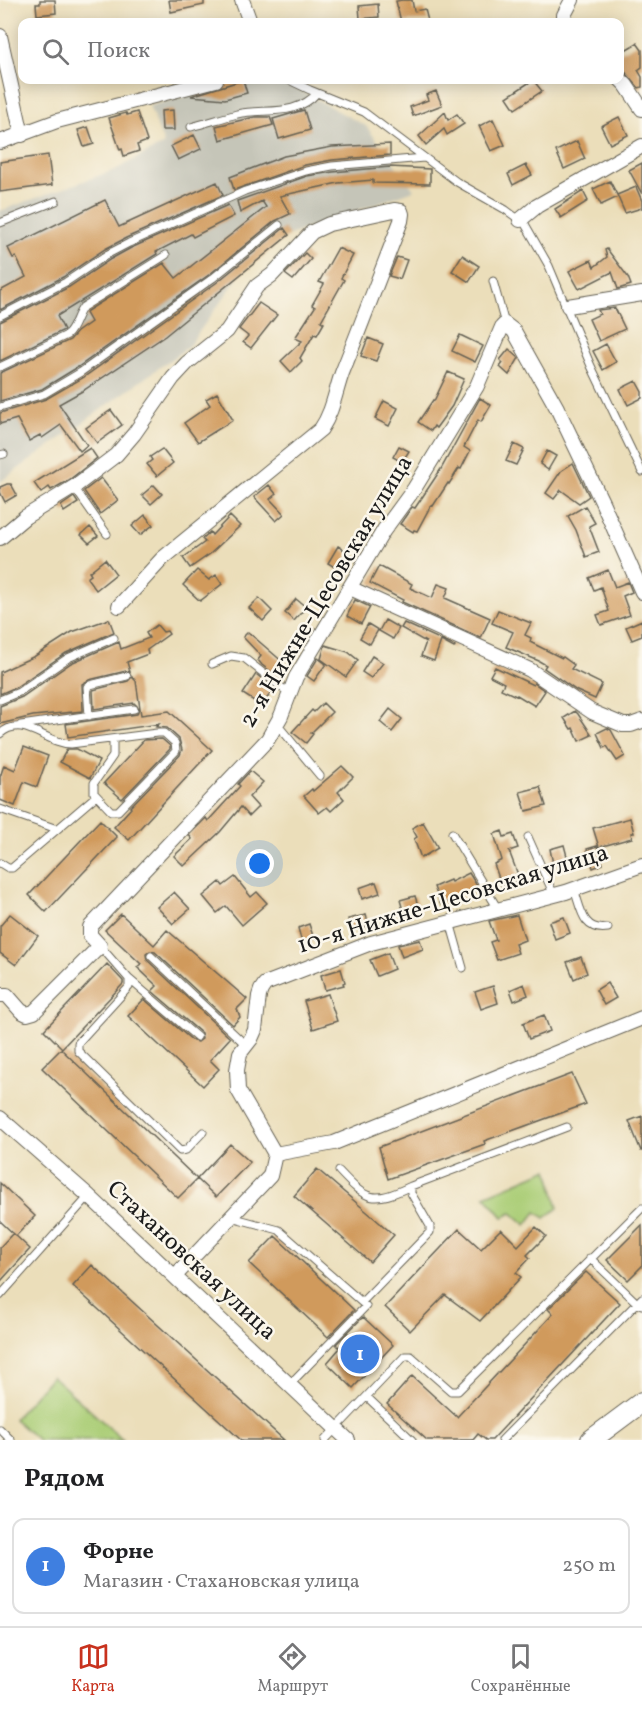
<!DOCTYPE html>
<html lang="ru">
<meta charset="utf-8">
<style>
body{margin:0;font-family:Vollkorn,serif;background:#f2f2f2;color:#202124}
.you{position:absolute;left:260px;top:864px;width:21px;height:21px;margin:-15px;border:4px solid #fff;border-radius:50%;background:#1a73e8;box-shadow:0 0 0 9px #1a73e833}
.badge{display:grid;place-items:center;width:39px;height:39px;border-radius:50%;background:#c8321e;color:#fff;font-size:20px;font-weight:700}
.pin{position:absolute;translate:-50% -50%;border:3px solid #fff;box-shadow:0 2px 6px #0006}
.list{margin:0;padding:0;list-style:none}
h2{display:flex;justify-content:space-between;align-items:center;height:78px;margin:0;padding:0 24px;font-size:26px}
h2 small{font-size:20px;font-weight:400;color:#757577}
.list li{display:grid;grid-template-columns:39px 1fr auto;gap:18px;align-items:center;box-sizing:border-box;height:96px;margin:0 12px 12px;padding:0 12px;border:2px solid #e0e0e0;border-radius:12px}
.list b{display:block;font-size:22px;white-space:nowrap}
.list p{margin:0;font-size:20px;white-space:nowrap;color:#757577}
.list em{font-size:20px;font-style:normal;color:#757577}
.icon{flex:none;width:33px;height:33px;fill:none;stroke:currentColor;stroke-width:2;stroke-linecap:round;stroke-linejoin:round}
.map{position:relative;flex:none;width:642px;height:1440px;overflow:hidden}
.search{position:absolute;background:#fff;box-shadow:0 3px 15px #0003;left:18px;right:18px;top:18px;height:66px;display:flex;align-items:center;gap:15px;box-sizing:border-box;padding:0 21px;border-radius:12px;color:#757577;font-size:22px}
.sheet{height:186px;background:#fff}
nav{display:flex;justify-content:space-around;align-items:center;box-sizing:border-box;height:84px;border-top:2px solid #e0e0e0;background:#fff;font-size:16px;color:#757577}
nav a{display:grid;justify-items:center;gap:3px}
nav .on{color:#c8321e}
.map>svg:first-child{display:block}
.industrial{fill:#c5c5b8}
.green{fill:#abce77;stroke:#64754a;stroke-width:1.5}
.building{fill:#d09a5b}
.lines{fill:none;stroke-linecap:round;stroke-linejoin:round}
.lane-casing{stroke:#646053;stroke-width:9}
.street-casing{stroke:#646053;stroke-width:16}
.secondary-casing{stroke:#646053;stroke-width:22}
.lane{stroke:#fff;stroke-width:7}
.street{stroke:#fff;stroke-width:14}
.secondary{stroke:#fff;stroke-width:20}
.labels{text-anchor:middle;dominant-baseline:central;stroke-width:5;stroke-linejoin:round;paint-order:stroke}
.street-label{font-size:24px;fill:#1c1c1c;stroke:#fbf7ec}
</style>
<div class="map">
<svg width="642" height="1440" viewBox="0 0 642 1440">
<rect width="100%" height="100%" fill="#fbf7ec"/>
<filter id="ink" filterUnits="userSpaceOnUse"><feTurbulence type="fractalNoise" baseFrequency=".0167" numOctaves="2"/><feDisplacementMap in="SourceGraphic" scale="12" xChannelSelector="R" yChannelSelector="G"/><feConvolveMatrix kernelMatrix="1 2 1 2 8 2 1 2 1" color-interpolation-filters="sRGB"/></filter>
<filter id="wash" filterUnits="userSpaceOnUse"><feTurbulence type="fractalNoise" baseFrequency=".008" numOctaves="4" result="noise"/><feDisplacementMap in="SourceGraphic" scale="24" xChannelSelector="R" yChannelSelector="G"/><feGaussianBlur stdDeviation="1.35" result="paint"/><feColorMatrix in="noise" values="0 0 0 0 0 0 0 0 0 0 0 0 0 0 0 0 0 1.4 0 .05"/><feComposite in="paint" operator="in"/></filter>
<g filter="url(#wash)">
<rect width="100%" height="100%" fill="#ebdeba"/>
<path class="industrial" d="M245 80H280L366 126 414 190 262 245 188 347 0 482V211L115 170 164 144 149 106Z"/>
<path class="green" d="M548 1169 558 1208 545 1218 536 1212 526 1225 512 1213 503 1217 485 1196Z
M52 1376 123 1440H38L14 1419Z"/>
<g id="blocks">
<path class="building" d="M40 0H55L56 13 37 15 36 4H40Z
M169 0H204V5L171 12Z
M402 0H412L414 11 425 9 428 21 401 22 396 1Z
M378 4 379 17 360 19 359 6Z
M637 43 642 50V67L638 70 642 77V87L639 88 620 66V53Z
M243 80 247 93 225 99 191 96Z
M533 80 542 91 515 109 507 97Z
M436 91 442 105 413 116 410 107 428 100 426 95Z
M173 110 174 130H162L161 111Z
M304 110 310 130 279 139 273 119Z
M137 112 147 141 137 145 139 151 124 156 122 149 120 150 109 118 126 113 127 115Z
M445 112 448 120 457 114 464 124 447 135 444 129 426 145 419 136Z
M255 117H270L273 125 220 140 216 126Z
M619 117 628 135 610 144 601 126Z
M493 119 505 145 491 151 479 126Z
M88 127 94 144 84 147 78 130Z
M194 135 201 149 178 160 171 146Z
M577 141 585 159 564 169 556 151Z
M390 144V155L332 160 305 165 234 190 230 177 284 156 332 147Z
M48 155 52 185 0 192V162Z
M642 163V194L629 170Z
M526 165 532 175 513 185 508 174Z
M390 167 430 169V184L373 183V180L338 183 280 196 290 214 275 221 210 274 78 367 42 389 0 401V373L70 340 77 332 91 322 86 313 87 311 164 263 176 278 266 207 262 201 240 213 237 201 307 176 333 172Z
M610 181 618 197 601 205 593 189Z
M217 182 223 195 126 238 105 249 63 277 0 310V291L26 277 16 257 13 258 8 248 105 200 119 227Z
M636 187 642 201V208L625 213 617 195Z
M583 191 588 201 561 218 555 209Z
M228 205 234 216 193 237 191 234 156 252 157 254 57 316 64 330 0 361V322L69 287 111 259 131 248Z
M284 228 289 235 165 336 84 390 59 404 87 445 80 451 61 425 42 438 40 435 29 441 17 419 0 424V413L46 399 84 377 216 283Z
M338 248 353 255 341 278 344 280 321 321 324 323 317 335 314 334 300 358 302 361 291 372 281 361 302 341 295 338 315 307 312 305 324 284 319 282Z
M607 249 628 277 631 285 618 289 612 272 579 289 569 271 591 260 594 267 607 257 605 250Z
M305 253 311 259 293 280 285 274Z
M462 255 479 266 469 282 452 271Z
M397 257 407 260 400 279 389 276Z
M259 303 277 315 251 348 243 342 248 336 239 329Z
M615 308 625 329 599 341 589 319 600 314 598 310Z
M460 335 483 346 475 362 452 351Z
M368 338 383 344 376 361 361 356Z
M606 344 616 362 603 370 593 351Z
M509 349 519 358 509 375 500 367 503 363 500 360Z
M448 372 464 379 452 406 436 428 434 426 431 431 418 422 433 400 434 401Z
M636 381 642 392V398L628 405 620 389Z
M217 393 233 420 198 442 184 423 210 405 206 399Z
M480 398 491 405 481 422 478 420 464 447 470 451 461 469 459 468 449 484 448 483 433 506 431 505 417 531 414 530 413 532 400 524 412 507 415 508 441 469Z
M384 401 398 408 389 426 375 419Z
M111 410 122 425 97 443 86 428Z
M514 444 524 449 516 465 506 461Z
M399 446 409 451 402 462 393 457Z
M90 448 97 458 69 480 51 490 49 487 41 493 34 483Z
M162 449 173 463 157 476 147 464 152 460 150 457Z
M547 451 556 456 548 470 540 464Z
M573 463 589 496 579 503 561 490 554 499 546 493 561 471Z
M101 478 118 500 100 514 84 491Z
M7 484H11L17 495 5 502 0 492V487Z
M154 485 162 494 151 504 142 495Z
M269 485 276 494 270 499 284 514 276 521 254 497Z
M74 497 78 503 64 512 61 506Z
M585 506 595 523 589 526 599 552 586 557 576 530 568 516Z
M145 515 153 525 140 535 132 526Z
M230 516 240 526 210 554 190 568 183 558 205 542 202 539 210 532 212 535Z
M90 527 98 536 89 543 81 535Z
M338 546 349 553 339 570 328 563Z
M105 559 116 574 96 590 87 578 91 575 89 572Z
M379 566 412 584 410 588 432 598 438 584 449 588 445 598 490 618 481 638 402 602 403 600 370 583Z
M197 570 209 580 216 575 222 584 200 601 183 585Z
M608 570 615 587 628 582 632 592 623 596 630 615 601 625 597 615 609 611 601 587 594 590 589 578Z
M259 598 272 611 263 621 249 608Z
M296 599 306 607 294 621 285 613Z
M355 600 370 607 361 624 347 616Z
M498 610 531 623 525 635 531 638 530 642 562 658 563 657 574 665 571 669 602 684 595 699 577 691 544 668 546 665 539 661 506 647 513 632 492 623Z
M109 619 114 632 66 653 16 687 0 694V672L35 656 72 632Z
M385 620 399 628 393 639 379 631Z
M642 620V636L632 640 626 627Z
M404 623 455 646 454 648 441 641 434 661 421 656 426 642 401 628Z
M368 624 378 630 370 644 360 638Z
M157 625 163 632 167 631 169 634 147 650 148 654 127 662 130 672 126 671 89 680 82 684 83 711 33 716 0 724V706L22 697 71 663 119 642 121 649 149 638 146 633Z
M248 632 284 663 274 674 262 665 258 660 261 656 243 637Z
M325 645 348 652 358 660 346 677 321 659Z
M372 656 383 663 371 678 362 672Z
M318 658 326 664 314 681 307 676Z
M495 667 533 685 534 683 545 691 535 706 517 695 516 696 501 689 504 683 490 676Z
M256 674 267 683 264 685 272 691 262 706 243 694Z
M132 677 136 681 141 715 169 711 212 750 129 840 114 827 131 808 130 807 180 755 182 750 179 739 167 728 156 727 159 724 68 737 66 724 137 714 139 708 134 703 94 709 93 690 128 681Z
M323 703 332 712 311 733 313 734 306 743 292 732 312 710 314 712Z
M390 709 402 719 392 732 380 722Z
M575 711 578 714 592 735 579 741 573 728 571 729 564 718Z
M607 728 611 730 625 756 617 761 607 746 604 748 597 733Z
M162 739 170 746V749L122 799 104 783 144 740Z
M24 747 48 756 37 787 24 782 15 806 0 800V777L4 765 15 770Z
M67 749H77L99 761 90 778 60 762Z
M342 766 353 777 338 792 344 799 331 811 327 807 319 813 304 796 312 789 313 791Z
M250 771 263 782 249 797 258 807 249 816 241 807 220 832 184 866 174 856 192 839 189 835 206 818 208 821 240 786 238 784Z
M540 787 546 806 526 811 520 792Z
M630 818 634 833H631L632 838 599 847 593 828Z
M100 820 117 837 46 912 29 895Z
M423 822 438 848 421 858 414 839 417 837 412 828Z
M502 831 504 837 513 834 518 848 509 851 520 880 502 887 494 864 502 860 494 834Z
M564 845 568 860 553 864 550 849Z
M597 846 603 864 593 868 587 849Z
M469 873 479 889 441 905 434 887 450 880 451 882Z
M235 877 251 897 257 892 267 903 242 925 226 906 217 913 203 896 220 882 223 886Z
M376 882 380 893 362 899 359 888Z
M174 892 190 909 173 924 157 907Z
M415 896 420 912 405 917 400 900Z
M10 914 38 936 16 965 0 953V926Z
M121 914 154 945 167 930 247 999 237 1009 240 1017 233 1025 155 952 150 951 146 954 147 960 230 1038 210 1060 219 1069 203 1086 128 1016 144 999 193 1041 198 1042 202 1039 201 1033 152 991 157 986 137 967 141 964 105 930Z
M366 915 369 926 350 931 348 919Z
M517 915 525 940 515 944 518 953 497 960 490 942 496 940 489 921Z
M564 917 570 933 555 939 549 922Z
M309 924 314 939 302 943 298 928Z
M420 940 423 949 402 957 398 945Z
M388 953 394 969 377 976 370 960Z
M581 957 587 973 574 979 567 962Z
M107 964 123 981V984L62 1048 44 1030Z
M341 969 345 982 343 983 344 985 325 990 321 975Z
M607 983 616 998 604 1005 596 990Z
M524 984 528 995 514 1001 510 990Z
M493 986 498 1003 481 1009 475 992Z
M328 994 337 1021 313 1029 304 1001Z
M544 1015 550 1031 529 1039 523 1023Z
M61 1049 197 1179 178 1198 42 1068Z
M572 1074 586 1104 484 1141 485 1144 388 1179 379 1147Z
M642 1116V1151H641L629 1121Z
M230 1144 250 1162 216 1197 197 1179Z
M317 1169 394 1235 370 1262 294 1196Z
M0 1183 35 1216 16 1236 0 1221Z
M642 1225V1266L628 1280 607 1260Z
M536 1227 546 1236 527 1255 530 1258 516 1273 521 1277 480 1321 445 1295 410 1331 385 1307 459 1229 481 1249 501 1229 518 1246Z
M13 1233 30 1249 0 1282V1247Z
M275 1236 354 1310 328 1337 249 1263Z
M92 1265 284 1440H241L73 1286Z
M586 1272 620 1303 492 1440H486L478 1434 473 1440H427L387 1404 412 1376 457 1417 553 1314 548 1309Z
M363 1317 393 1345 353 1388 327 1363 340 1348 336 1344Z"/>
</g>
</g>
<g filter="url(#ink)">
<use href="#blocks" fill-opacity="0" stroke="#646053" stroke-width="1.5"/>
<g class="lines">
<g class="lane-casing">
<path id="lane" d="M289 80 310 90 364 112 457 182 506 210 525 224 549 266 591 366 642 472
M191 127C206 123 222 118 237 114 266 108 296 117 317 93
M0 223 56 201
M493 281 505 324
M0 316 66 282 108 254 129 243 245 191 306 171 332 166 424 158
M0 367 67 335C75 328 76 316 83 307L166 255
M0 407 44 394 81 372 213 278 279 225
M0 455 4 454
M74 487 107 534
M212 664 231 656 244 658 290 694
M0 700 19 692 68 658 114 638
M89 716 87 687 90 685 127 676
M277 724 320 776
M21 725 134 709
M0 734C23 713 46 744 71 744L157 733H164L175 743 176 751 118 811H111L94 793V783L113 756V739
M0 809 57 829
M452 833 498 909
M528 837 554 895
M0 863 8 868H12L96 796
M574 889C581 908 582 932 608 928
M450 922 463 968
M100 946 129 979V987L78 1043V1051L180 1151 186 1150 203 1132
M151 956 247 1046
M129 979 197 1037
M339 1171C367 1201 373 1204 411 1186
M231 1217 279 1230 366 1306 289 1385
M590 1258 637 1303 642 1305
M0 1296 89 1196
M362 1302 430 1232V1226L411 1193V1186L567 1127
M367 1397 412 1440
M0 1429 11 1440
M325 1440 405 1356H411L451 1391H458L642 1208
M502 1440 642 1298"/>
</g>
<g class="street-casing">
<path id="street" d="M242 0 250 22
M564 22V15L572 0
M0 36 22 135
M620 79 626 85 642 109
M0 142 57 121 216 80
M520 220 537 206 642 146
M568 306 642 294
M0 538 25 517 74 487 116 455 134 434 173 378 187 363 227 331 257 286 272 275 312 232 329 224 394 210 401 211 402 214 401 221C381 272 362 323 342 373 335 393 333 411 321 429L162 559 119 606
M350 588 530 670 592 712 623 725H631L642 721
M0 995H7L21 1011 27 1014 34 1012 100 946 90 935V927L268 739 281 716 296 677 384 530 414 489 477 386 502 327 505 324 514 331 557 408 603 504 642 592
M0 1118 89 1196 348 1440
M275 1154 334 1143 642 1018
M175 1276 270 1176 275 1154 238 1090 237 1070 240 1053 251 1039 255 1030 259 996 261 990 265 984 371 943 566 892 642 865"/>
</g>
<g class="secondary-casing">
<path id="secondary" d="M591 1440 642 1402"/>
</g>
<use href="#lane" class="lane"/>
<use href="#street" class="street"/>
<use href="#secondary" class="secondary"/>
</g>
</g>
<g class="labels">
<g class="street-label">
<text transform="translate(327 592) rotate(-59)">2-я Нижне-Цесовская улица</text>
<text transform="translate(453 900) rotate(-17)">10-я Нижне-Цесовская улица</text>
<text transform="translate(191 1261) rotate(43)">Стахановская улица</text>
</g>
</g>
</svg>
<div class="you"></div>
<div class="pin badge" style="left:360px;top:1354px;background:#3f7fe0">1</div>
<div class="search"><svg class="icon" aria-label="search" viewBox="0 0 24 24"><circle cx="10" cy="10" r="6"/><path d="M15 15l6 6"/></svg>Поиск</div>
</div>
<section class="sheet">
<h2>Рядом<small></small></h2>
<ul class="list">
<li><span class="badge" style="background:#3f7fe0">1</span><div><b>Форне</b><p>Магазин · Стахановская улица</p></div><em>250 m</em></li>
</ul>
</section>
<nav>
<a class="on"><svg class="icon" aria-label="map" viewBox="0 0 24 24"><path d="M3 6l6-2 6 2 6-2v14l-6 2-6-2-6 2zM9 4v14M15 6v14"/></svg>Карта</a>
<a><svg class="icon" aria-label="directions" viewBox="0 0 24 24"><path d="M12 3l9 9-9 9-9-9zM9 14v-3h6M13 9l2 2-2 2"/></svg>Маршрут</a>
<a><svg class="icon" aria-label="saved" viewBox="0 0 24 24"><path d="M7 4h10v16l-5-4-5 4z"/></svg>Сохранённые</a>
</nav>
